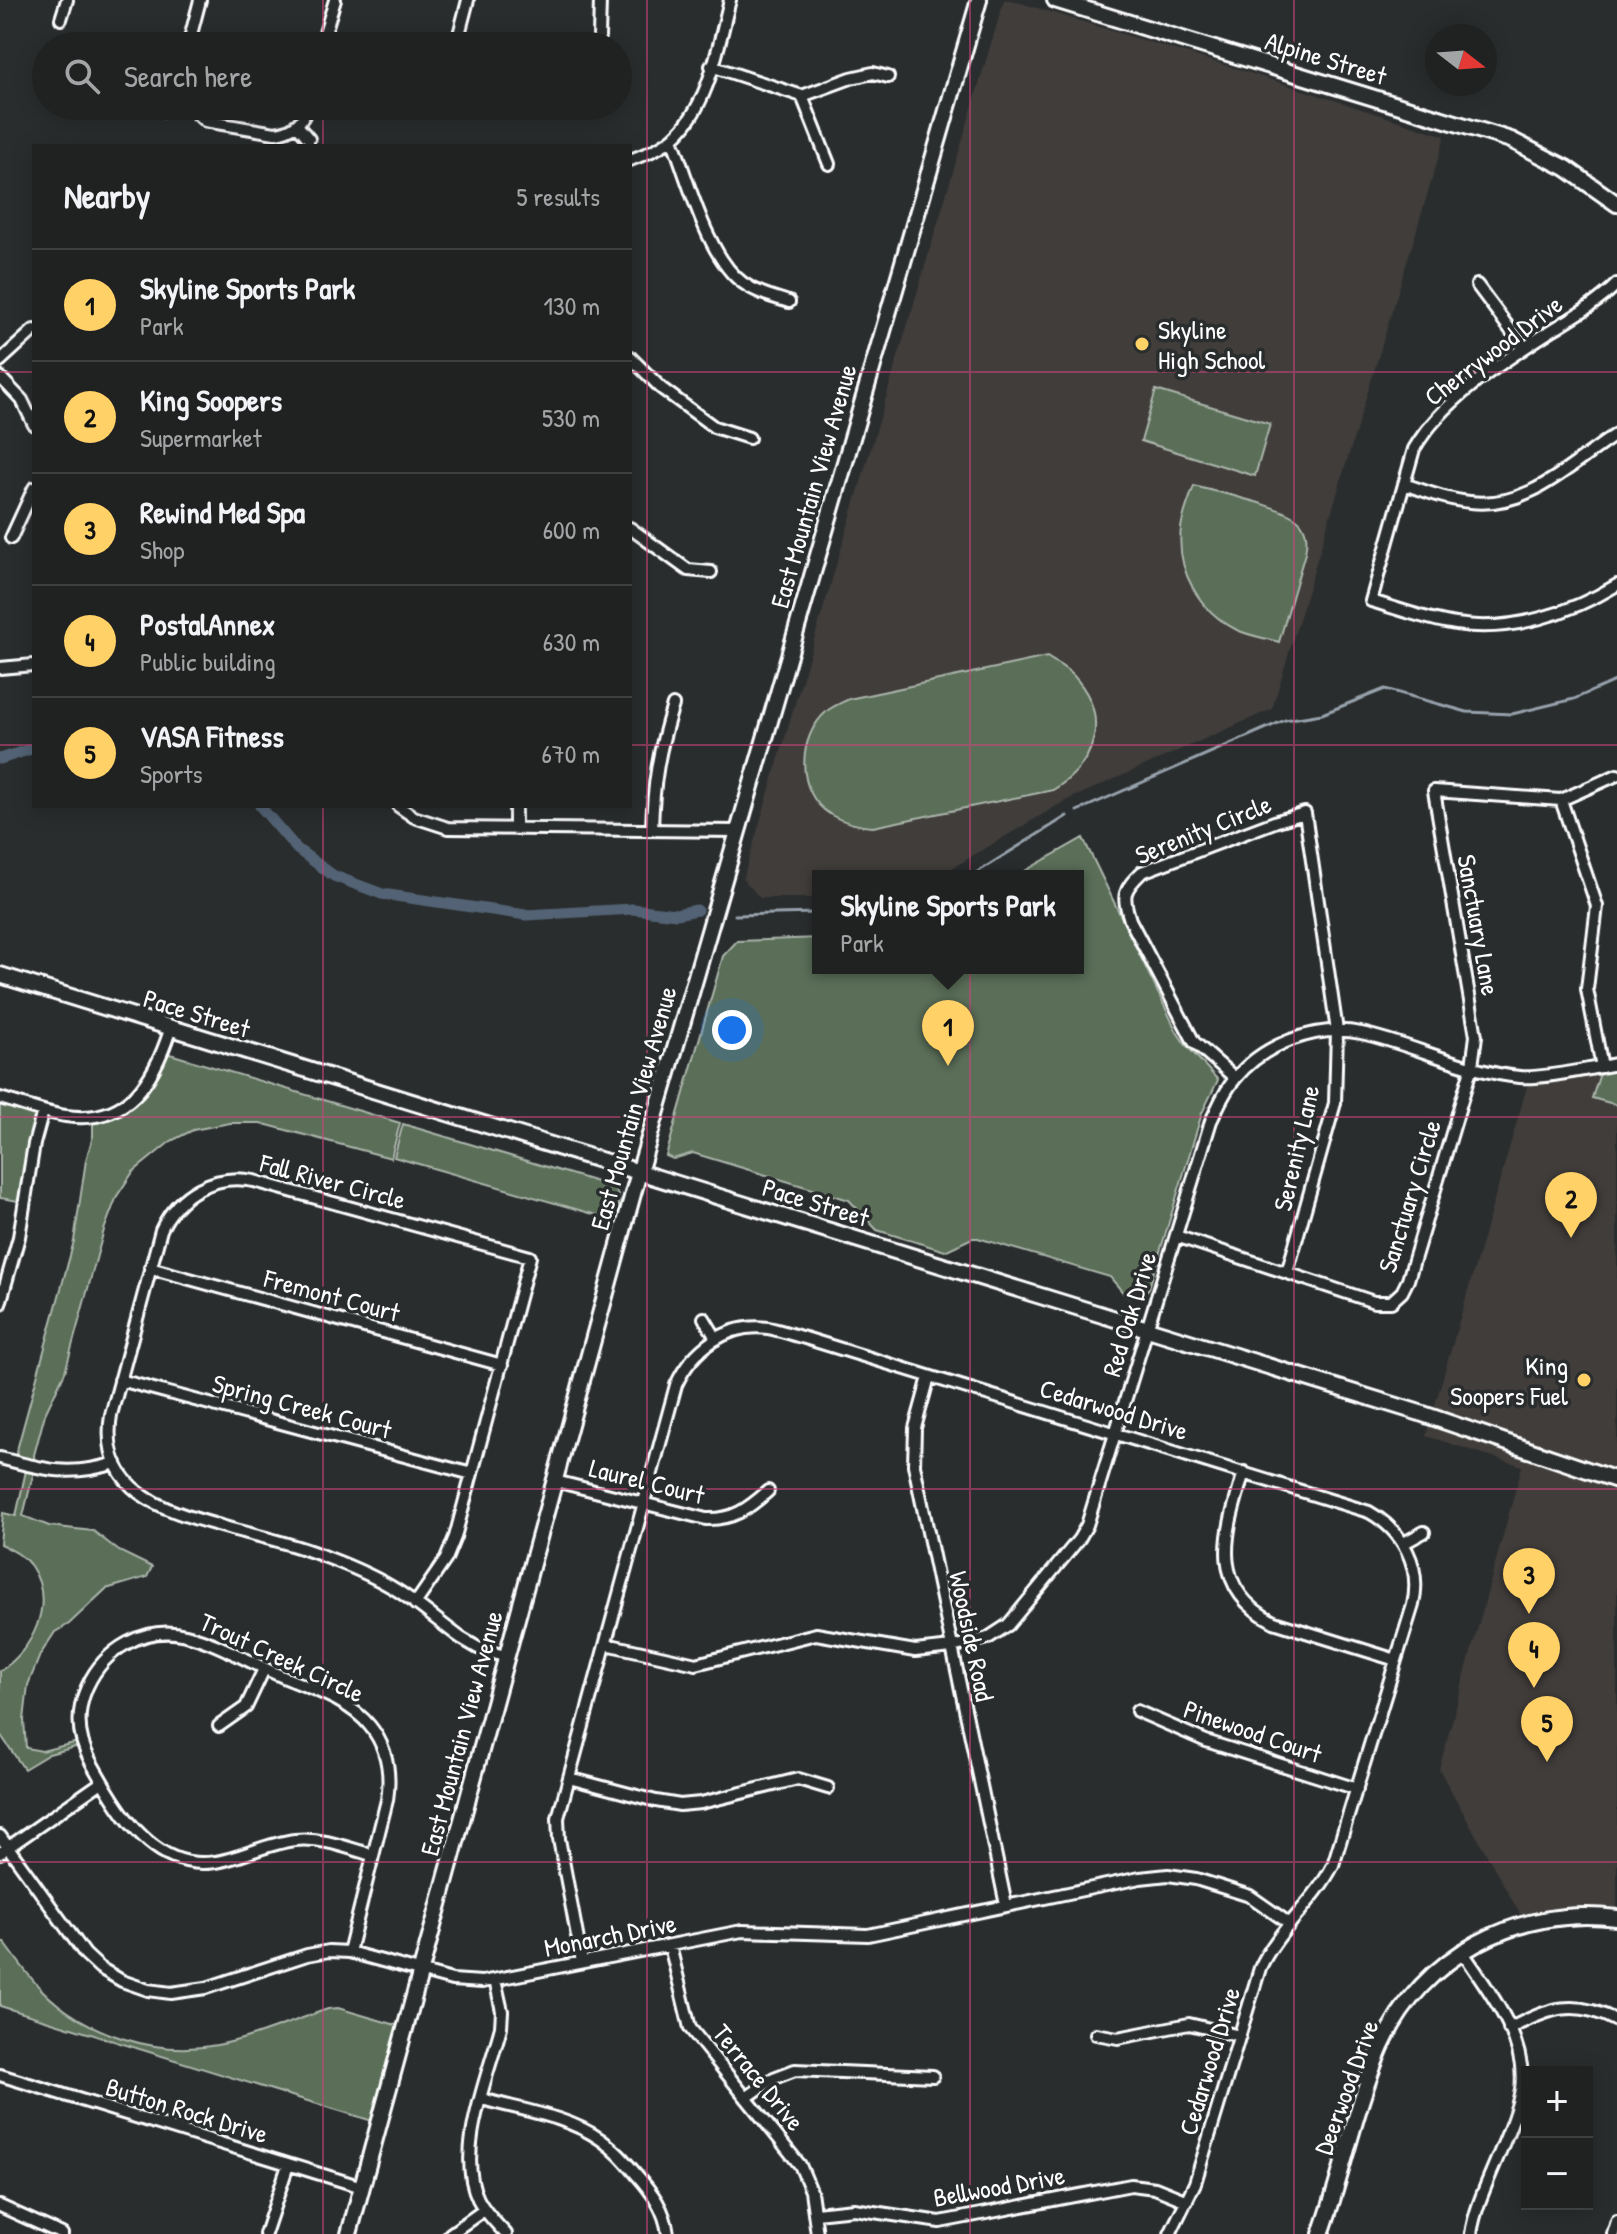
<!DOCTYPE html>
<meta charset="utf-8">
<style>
body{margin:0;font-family:"Patrick Hand",sans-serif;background:#282a2a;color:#f1f3f6}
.controls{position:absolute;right:24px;bottom:24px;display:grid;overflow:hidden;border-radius:0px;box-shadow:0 4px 20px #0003}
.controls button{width:72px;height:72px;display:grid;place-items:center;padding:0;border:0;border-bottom:2px solid #3d3f40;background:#202222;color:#f1f3f6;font:40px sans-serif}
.compass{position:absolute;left:1425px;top:24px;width:72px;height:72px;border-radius:50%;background:#202222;box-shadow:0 4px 20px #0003;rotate:107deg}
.you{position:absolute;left:732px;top:1030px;width:28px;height:28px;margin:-20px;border:6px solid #fff;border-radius:50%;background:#1a73e8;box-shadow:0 0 0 12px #1a73e833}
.badge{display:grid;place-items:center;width:52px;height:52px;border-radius:50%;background:#ffd166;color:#111;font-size:26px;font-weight:700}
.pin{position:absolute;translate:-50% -66px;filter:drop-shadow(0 2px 4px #0008)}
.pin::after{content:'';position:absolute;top:42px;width:28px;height:24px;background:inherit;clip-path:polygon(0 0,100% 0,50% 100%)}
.popup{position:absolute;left:812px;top:870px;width:272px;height:104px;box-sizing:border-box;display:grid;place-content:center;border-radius:0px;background:#202222;filter:drop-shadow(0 2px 6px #0005);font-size:26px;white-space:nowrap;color:#a2a4a5}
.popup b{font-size:30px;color:#f1f3f6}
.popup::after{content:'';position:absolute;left:50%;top:100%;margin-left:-16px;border:16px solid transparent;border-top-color:#202222}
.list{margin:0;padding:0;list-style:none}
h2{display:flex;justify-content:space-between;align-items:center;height:104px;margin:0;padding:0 32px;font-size:34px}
h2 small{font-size:26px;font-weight:400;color:#a2a4a5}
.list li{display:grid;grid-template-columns:52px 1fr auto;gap:24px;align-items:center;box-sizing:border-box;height:112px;padding:0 32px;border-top:2px solid #3d3f40}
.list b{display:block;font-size:30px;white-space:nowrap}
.list p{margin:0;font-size:26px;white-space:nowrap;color:#a2a4a5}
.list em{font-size:26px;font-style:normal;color:#a2a4a5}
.icon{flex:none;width:44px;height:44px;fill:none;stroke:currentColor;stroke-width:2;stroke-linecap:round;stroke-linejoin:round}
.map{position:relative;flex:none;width:1617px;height:2234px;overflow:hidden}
.search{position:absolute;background:#202222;box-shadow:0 4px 20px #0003;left:32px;top:32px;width:600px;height:88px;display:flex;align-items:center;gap:20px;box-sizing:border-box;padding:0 28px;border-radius:44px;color:#a2a4a5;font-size:30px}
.panel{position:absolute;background:#202222;box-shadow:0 4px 20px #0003;left:32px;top:144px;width:600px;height:664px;border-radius:0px}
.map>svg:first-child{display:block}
.built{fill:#403d3b}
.green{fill:#5a6e58;stroke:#acb6ac;stroke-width:2}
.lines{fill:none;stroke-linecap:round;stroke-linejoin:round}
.stream{stroke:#97a2ac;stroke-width:3}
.canal{stroke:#526475;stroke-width:11}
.street-casing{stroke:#fff;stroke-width:16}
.secondary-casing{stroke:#fff;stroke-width:20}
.street{stroke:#2a2d2e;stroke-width:10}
.secondary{stroke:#2a2d2e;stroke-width:14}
.grid{fill:none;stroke:#ce467c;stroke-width:2;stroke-opacity:0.55}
.poi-dot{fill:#ffd166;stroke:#2a2d2e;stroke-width:3}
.labels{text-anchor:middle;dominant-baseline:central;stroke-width:7;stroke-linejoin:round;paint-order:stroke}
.street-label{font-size:26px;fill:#fff;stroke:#2a2d2e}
.poi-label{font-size:26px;fill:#fff;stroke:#2a2d2e;text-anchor:start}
</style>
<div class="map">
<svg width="1617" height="2234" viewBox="0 0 1617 2234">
<rect width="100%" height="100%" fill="#2a2d2e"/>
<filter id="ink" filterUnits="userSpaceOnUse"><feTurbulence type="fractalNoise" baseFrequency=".0125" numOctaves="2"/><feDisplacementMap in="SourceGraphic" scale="16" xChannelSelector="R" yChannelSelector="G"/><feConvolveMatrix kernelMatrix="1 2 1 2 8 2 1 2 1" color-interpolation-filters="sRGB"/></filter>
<g filter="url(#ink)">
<path class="built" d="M1004 0H1011L1238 69 1445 136 1272 709 1065 801 939 876H818V898H760L743 879Z
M1602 1067 1592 1098 1617 1105V1918L1525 1923 1439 1769 1522 1466 1426 1436 1530 1076Z"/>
<path class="green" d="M1156 390 1270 424 1255 476 1141 441Z
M1194 486C1216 492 1289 507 1301 523 1308 533 1307 542 1305 553L1279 642C1265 638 1250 636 1237 630 1199 611 1176 571 1181 528 1183 514 1189 500 1194 486Z
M1047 657C1056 663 1066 668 1073 675 1111 716 1097 763 1053 790L873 827C858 826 845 823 831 815 795 793 797 737 827 711 833 706 841 703 849 699Z
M1083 838 1177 1032 1185 1044 1218 1080 1202 1113 1149 1288C1144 1296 1135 1298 1126 1296L1110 1277 978 1238H972L945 1251 877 1230 849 1200 693 1153 673 1159 666 1156 723 956 737 941 818 938V968H1078V876H1016Z
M163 1052 400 1123 391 1158 260 1123H230L193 1130 171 1141 133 1172 117 1196 104 1230 65 1372 45 1414 34 1455 35 1467 23 1516 49 1526 93 1531 119 1551 152 1567 147 1577 106 1589 69 1624 55 1632 40 1655 28 1685 24 1720 26 1748 42 1751 82 1741 83 1745 49 1754 24 1769 0 1734V1671C33 1650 56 1603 31 1566 23 1555 12 1550 0 1544L3 1513 16 1516 27 1466 14 1461 74 1241 86 1160 93 1136V1115L130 1100Z
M1617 1064V1105L1592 1098 1602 1067Z
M0 1098 43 1111 25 1202 0 1198Z
M403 1124 614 1187C622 1199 618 1208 614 1220L394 1157Z
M4 1942C16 1958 28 1976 42 1990 85 2034 157 2057 217 2045 254 2038 292 2021 328 2009L338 2008 406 2028 379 2123 0 2006V1945Z"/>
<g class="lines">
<path class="stream" d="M1077 811 1285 720 1322 714 1385 689 1467 712 1512 714 1574 699 1617 680
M971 876 1067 816
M735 915 818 913"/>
<path class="canal" d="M0 759 34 748
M260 806 297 849 334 876 382 894 526 915 633 909 676 914 697 910"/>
<g class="street-casing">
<path id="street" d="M61 19 67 0
M599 37 600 0
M188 46 200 0
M321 46 335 0
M456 46 468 0
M711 66 802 96 851 78 873 73 888 77
M802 96 829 164
M188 106 205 121 275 133C291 131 304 123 307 106
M165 111 174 106
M297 125 309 139
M672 139C688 179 708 259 743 283 757 293 773 297 789 302
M630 160C646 154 661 148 674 137 710 105 718 45 730 0
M1617 284C1598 303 1575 316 1552 330 1504 361 1443 399 1414 449L1371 601C1399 609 1427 620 1456 624 1510 633 1571 613 1617 585
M1477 285 1524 348
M630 357 661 388 714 427 749 438
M0 361 34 330
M0 377 22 400 34 425
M1404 484C1425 491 1447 500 1470 502 1530 509 1570 464 1617 434
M630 528 688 570 711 572
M11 538 34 488
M0 668 34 665
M1561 800 1597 906 1587 989 1602 1067
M398 806 414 817 448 828 738 831
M515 828V806
M652 830C653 783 659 749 673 705
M1235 1078 1194 1042 1130 920C1122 895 1123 890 1142 872L1277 821 1305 813 1337 1031 1335 1103 1287 1273
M0 1098C22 1104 44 1113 66 1116 128 1125 154 1080 170 1030
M1176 1236 1374 1302H1391L1402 1292 1408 1280 1472 1066 1476 1036 1434 791 1561 800 1617 775
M150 1268 502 1365
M0 1304 19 1237 34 1144 43 1111
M704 1318 716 1338
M929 1377 915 1428 914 1465 1006 1905
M120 1380 472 1474
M0 1458C45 1470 70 1477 116 1463
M1244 1472C1227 1530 1206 1587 1274 1622L1396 1660
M555 1481 706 1519C733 1520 748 1509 768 1491
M1404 1543 1424 1532
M415 1604 446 1559 455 1537 530 1257 254 1181C215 1173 178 1193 161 1230L111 1415C99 1491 162 1510 221 1526 256 1536 292 1543 326 1557 350 1566 376 1577 398 1591 420 1605 440 1623 461 1638L478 1648 507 1657
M606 1644 696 1664 816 1634 915 1651 952 1647 988 1638 1008 1625 1079 1539 1087 1525 1211 1121C1218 1107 1224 1091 1235 1079 1263 1044 1317 1024 1361 1033 1412 1044 1469 1073 1520 1077 1543 1079 1592 1068 1617 1064
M1137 1711 1206 1741 1357 1789
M219 1726 246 1707 264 1669
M569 1778 656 1801 680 1805 701 1803 798 1779 828 1788
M0 1836 85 1954 100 1968 122 1981 148 1990 171 1993 206 1988 307 1955 329 1951 349 1952 452 1980 482 1982 742 1931 868 1935 1140 1878 1168 1875 1196 1879 1250 1896 1290 1924
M0 1853 102 1782
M670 1946 690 2028 800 2165 811 2191 817 2234
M1462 1951C1488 1990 1528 2039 1521 2089 1517 2113 1506 2137 1497 2159 1487 2183 1475 2208 1471 2234
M349 1952 387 1800C391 1774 387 1747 370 1726 349 1700 311 1689 281 1676 250 1663 219 1643 186 1635 145 1625 104 1649 87 1687 76 1712 77 1737 91 1762 110 1796 135 1841 173 1857 217 1876 252 1845 295 1840 321 1837 348 1848 372 1855
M582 1962 559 1839 558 1818 676 1385C692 1350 727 1322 768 1328 780 1330 793 1335 805 1338L1369 1512C1403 1531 1422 1566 1413 1605L1333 1865C1314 1903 1278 1929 1260 1968L1195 2183 1170 2234
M495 1980 502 2011 501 2027C488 2077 455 2152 478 2199 485 2213 496 2223 506 2234
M1509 2029C1549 2008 1575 1998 1617 2021
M1096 2034 1118 2038 1189 2024 1240 2036
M0 2075 362 2187
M746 2098 774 2078 795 2070 933 2076
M482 2099C520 2110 567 2116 600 2139 615 2149 625 2161 636 2174 652 2192 665 2209 668 2234
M0 2206 62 2234
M816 2213 854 2209 940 2222 1131 2185 1155 2188 1187 2201
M265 2234 288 2165
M450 2234 484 2210
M1613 2234 1617 2221"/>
</g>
<g class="secondary-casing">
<path id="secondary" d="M1055 0 1511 140 1566 168 1617 204
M0 975 1420 1413 1617 1480
M349 2234 634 1190 979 0
M1321 2234C1343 2173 1355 2107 1381 2047 1422 1955 1519 1905 1617 1918"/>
</g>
<use href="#street" class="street"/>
<use href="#secondary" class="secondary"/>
</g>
</g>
<path class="grid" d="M323 0V46M647 0V2234M970 0V2234M1294 0V2234M323 106V146M0 372H34M630 372H1617M0 745H34M630 745H1617M323 806V2234M0 1117H1617M0 1489H1617M0 1862H1617"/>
<g class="poi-dot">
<circle cx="1142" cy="344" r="8"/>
<circle cx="1584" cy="1380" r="8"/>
</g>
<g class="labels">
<g class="street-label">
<text transform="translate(1326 58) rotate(17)">Alpine Street</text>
<text transform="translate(1493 350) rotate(-37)">Cherrywood Drive</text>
<text transform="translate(813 486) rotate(-74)">East Mountain View Avenue</text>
<text transform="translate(1203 829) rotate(-22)">Serenity Circle</text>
<text transform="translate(1479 925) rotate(80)">Sanctuary Lane</text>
<text transform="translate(197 1013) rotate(17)">Pace Street</text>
<text transform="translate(633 1108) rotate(-74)">East Mountain View Avenue</text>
<text transform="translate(1296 1148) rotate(-77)">Serenity Lane</text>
<text transform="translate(333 1181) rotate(15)">Fall River Circle</text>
<text transform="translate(1409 1196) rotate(-73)">Sanctuary Circle</text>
<text transform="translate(816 1202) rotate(17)">Pace Street</text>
<text transform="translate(332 1295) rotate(15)">Fremont Court</text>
<text transform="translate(1129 1314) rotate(-73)">Red Oak Drive</text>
<text transform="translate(302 1406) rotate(15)">Spring Creek Court</text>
<text transform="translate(1114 1409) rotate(17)">Cedarwood Drive</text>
<text transform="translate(647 1481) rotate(14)">Laurel Court</text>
<text transform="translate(972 1636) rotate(78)">Woodside Road</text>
<text transform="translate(282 1657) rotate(25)">Trout Creek Circle</text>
<text transform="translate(1253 1731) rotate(19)">Pinewood Court</text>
<text transform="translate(461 1733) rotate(-75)">East Mountain View Avenue</text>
<text transform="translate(610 1935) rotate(-11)">Monarch Drive</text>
<text transform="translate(1209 2061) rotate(-73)">Cedarwood Drive</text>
<text transform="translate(759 2077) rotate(51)">Terrace Drive</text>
<text transform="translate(1346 2087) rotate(-70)">Deerwood Drive</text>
<text transform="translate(187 2110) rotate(17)">Button Rock Drive</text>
<text transform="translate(999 2186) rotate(-10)">Bellwood Drive</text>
</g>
<g class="poi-label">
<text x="1158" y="329">Skyline<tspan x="1158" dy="30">High School</tspan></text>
<text x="1568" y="1365" text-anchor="end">King<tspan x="1568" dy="30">Soopers Fuel</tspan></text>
</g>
</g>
</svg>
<div class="controls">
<button>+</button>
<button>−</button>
</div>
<svg class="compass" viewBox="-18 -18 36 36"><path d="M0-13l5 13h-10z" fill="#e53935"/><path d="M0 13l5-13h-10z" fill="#a2a4a5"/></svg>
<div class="you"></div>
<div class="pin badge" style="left:948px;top:1066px">1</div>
<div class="popup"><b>Skyline Sports Park</b>Park</div>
<div class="pin badge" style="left:1571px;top:1238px">2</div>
<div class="pin badge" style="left:1529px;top:1614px">3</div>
<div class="pin badge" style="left:1534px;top:1688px">4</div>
<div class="pin badge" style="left:1547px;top:1762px">5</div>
<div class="search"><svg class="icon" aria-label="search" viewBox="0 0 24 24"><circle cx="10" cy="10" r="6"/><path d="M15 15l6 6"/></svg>Search here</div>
<section class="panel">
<h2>Nearby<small>5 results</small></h2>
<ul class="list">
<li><span class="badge">1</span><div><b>Skyline Sports Park</b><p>Park</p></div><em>130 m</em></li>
<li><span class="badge">2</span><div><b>King Soopers</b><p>Supermarket</p></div><em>530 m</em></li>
<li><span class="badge">3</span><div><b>Rewind Med Spa</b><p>Shop</p></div><em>600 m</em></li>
<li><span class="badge">4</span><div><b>PostalAnnex</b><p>Public building</p></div><em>630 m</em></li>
<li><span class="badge">5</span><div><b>VASA Fitness</b><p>Sports</p></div><em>670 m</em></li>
</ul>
</section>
</div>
